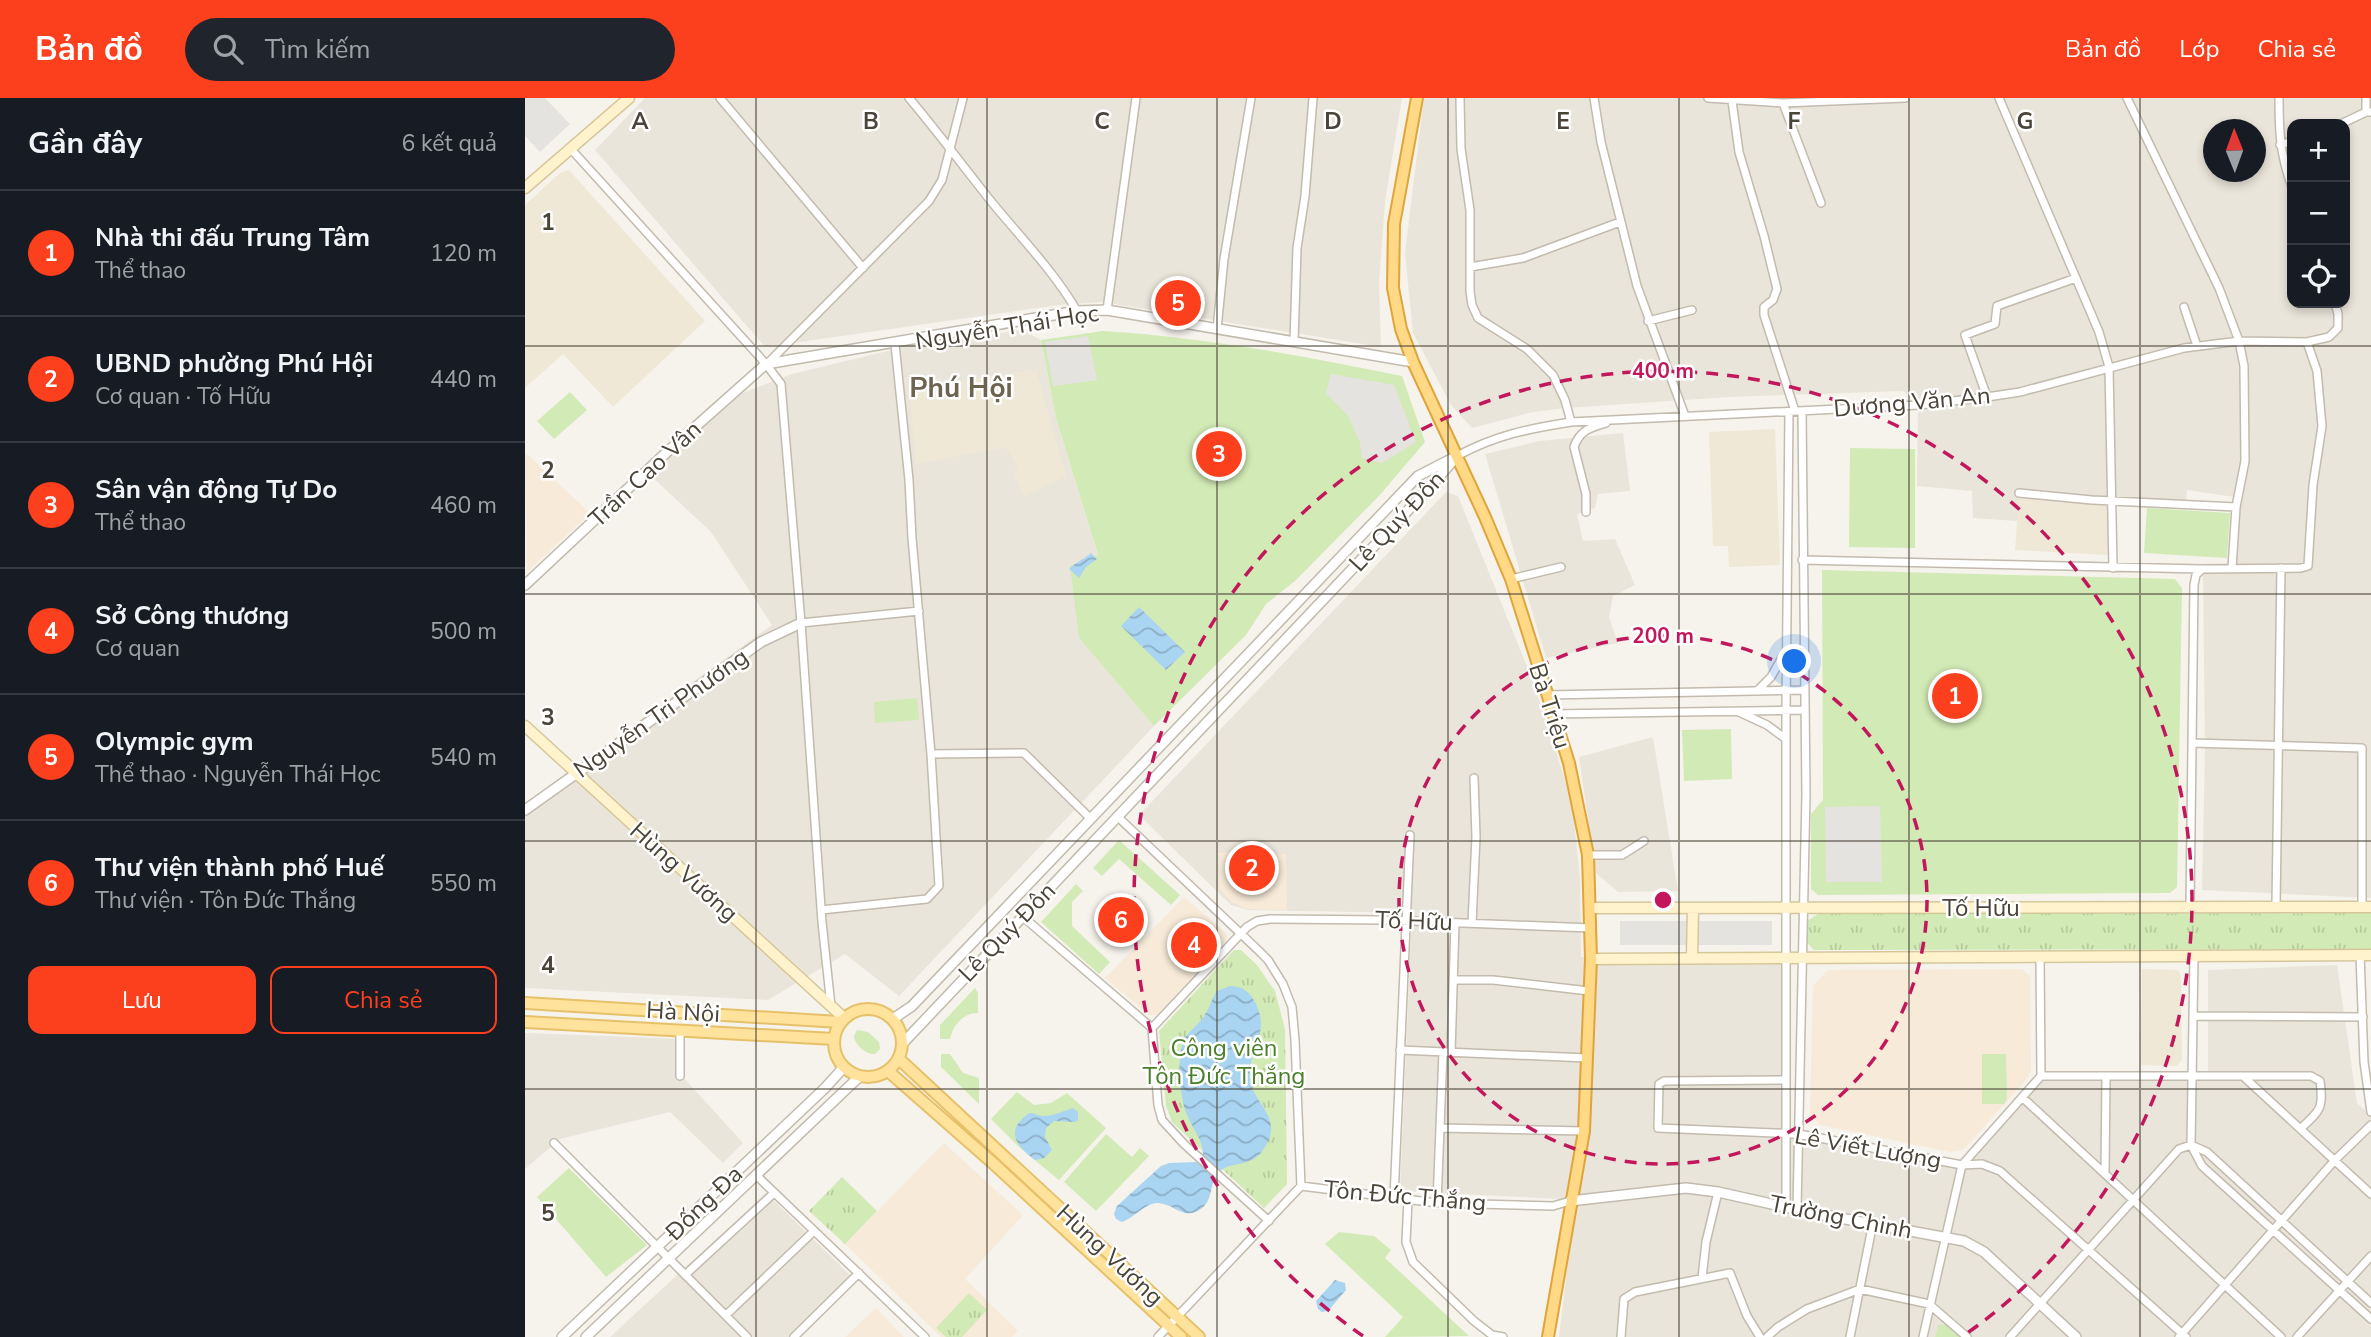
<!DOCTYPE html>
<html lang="vi">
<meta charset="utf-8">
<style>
body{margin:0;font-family:"Nunito Sans",sans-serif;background:#20242c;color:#f1f3f6}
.controls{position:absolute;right:21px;top:21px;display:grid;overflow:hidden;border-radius:14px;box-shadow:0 4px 10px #0003}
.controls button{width:63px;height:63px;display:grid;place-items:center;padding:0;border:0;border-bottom:2px solid #363941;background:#171b24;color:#f1f3f6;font:35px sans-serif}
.compass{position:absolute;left:1678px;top:21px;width:63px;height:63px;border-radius:50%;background:#171b24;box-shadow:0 4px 10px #0003;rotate:359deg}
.you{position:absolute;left:1270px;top:564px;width:24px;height:24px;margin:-18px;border:5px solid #fff;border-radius:50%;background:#1a73e8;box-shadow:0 0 0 10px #1a73e833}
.badge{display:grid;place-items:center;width:46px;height:46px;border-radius:50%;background:#fc3f1d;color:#fff;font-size:23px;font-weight:700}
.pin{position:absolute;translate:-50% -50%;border:4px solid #fff;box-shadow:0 2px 7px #0006}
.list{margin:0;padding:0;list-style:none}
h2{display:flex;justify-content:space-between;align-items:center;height:91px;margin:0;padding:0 28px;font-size:30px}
h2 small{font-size:23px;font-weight:400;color:#9ea1a6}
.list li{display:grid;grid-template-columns:46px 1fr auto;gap:21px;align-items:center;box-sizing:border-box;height:126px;padding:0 28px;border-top:2px solid #363941}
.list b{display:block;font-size:26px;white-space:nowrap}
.list p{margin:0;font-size:23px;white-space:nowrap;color:#9ea1a6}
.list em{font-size:23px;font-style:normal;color:#9ea1a6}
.actions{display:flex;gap:14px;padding:21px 28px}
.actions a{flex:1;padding:16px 0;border:2px solid #fc3f1d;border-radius:14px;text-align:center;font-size:24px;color:#fc3f1d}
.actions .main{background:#fc3f1d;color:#fff}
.icon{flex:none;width:38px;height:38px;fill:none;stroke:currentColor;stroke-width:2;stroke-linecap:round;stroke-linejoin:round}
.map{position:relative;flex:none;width:1846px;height:1239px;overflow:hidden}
header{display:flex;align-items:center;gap:42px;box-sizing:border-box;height:98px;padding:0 35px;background:#fc3f1d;color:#fff}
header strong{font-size:33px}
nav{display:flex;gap:38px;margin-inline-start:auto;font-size:24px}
.search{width:490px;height:63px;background:#20242c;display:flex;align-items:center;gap:18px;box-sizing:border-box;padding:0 24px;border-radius:38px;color:#9ea1a6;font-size:26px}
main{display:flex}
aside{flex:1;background:#171b24}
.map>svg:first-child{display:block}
.residential{fill:#eae5da;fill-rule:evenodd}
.commercial{fill:#f7ead8}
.education{fill:#efe8d6}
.green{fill:#d2eab5}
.park{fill:url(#park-tufts)}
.parking{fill:#e5e3e0}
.water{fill:url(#water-waves)}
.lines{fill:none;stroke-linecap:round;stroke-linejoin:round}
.minor-casing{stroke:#c2bbae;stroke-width:10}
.tertiary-casing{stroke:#c2bbae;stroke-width:12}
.secondary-casing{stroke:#d6c79b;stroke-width:13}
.primary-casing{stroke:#e6c16a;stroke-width:14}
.trunk-casing{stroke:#e0a43c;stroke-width:14}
.minor{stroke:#fff;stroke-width:7}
.tertiary{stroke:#fff;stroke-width:9}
.secondary{stroke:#fff3cd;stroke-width:10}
.primary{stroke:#ffe39c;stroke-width:10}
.trunk{stroke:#ffd985;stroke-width:10}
.grid{fill:none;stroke:#4b4439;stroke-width:2;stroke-opacity:0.55}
.ring{fill:none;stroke:#c2185b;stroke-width:3.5;stroke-dasharray:12 9}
.labels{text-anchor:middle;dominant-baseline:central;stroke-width:5;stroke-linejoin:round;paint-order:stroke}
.street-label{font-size:24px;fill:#4b4439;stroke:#fff}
.park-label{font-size:24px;fill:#4a7f2a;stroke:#fff}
.quarter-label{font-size:28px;font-weight:bold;fill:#6e6250;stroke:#fff}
.grid-label{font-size:23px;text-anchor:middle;font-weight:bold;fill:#4b4439;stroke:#fff;stroke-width:5;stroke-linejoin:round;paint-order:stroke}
.centre{fill:#c2185b;stroke:#fff;stroke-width:3.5}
.ring-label{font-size:21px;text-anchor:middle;font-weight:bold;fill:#c2185b;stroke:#fff;stroke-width:5;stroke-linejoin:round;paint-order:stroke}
</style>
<header>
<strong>Bản đồ</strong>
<div class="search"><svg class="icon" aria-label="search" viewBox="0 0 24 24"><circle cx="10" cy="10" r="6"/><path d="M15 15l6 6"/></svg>Tìm kiếm</div>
<nav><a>Bản đồ</a><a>Lớp</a><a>Chia sẻ</a></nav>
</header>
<main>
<aside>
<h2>Gần đây<small>6 kết quả</small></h2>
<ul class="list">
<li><span class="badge">1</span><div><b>Nhà thi đấu Trung Tâm</b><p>Thể thao</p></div><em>120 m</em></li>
<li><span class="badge">2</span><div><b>UBND phường Phú Hội</b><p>Cơ quan · Tố Hữu</p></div><em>440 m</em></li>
<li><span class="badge">3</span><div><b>Sân vận động Tự Do</b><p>Thể thao</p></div><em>460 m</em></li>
<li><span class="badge">4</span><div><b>Sở Công thương</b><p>Cơ quan</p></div><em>500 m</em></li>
<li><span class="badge">5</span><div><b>Olympic gym</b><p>Thể thao · Nguyễn Thái Học</p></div><em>540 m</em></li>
<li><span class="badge">6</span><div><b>Thư viện thành phố Huế</b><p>Thư viện · Tôn Đức Thắng</p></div><em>550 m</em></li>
</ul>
<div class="actions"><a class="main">Lưu</a><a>Chia sẻ</a></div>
</aside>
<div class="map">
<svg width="1846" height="1239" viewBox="0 0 1846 1239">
<defs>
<pattern id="park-tufts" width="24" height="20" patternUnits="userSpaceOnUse" patternTransform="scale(1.75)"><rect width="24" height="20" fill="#d2eab5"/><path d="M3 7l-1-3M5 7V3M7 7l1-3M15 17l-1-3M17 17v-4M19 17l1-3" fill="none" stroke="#b6ca9c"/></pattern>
<pattern id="water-waves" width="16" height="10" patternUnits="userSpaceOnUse" patternTransform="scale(1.75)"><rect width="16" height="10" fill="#a9d4f2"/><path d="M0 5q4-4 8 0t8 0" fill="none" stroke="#8caec5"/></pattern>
</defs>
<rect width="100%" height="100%" fill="#f6f3ec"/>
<path class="residential" d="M120 0H877L860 103 854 186 856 249 577 204 533 207 240 249 70 52Z
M899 0H1846V800L1677 792 1680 652 1678 474 1703 473 1709 399 1662 392 1661 404 1496 398 1492 423 1448 420 1447 393 1392 388 1393 307 1378 293 1204 299 1041 310 1008 314 947 330 926 307 888 235 880 155ZM1767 26H1820V205H1767ZM1688 32H1730V74H1688Z
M497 232 516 242 531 320 573 458 554 540 629 628 374 898 320 856 243 902 0 890V705L247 527 186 434 125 377 217 295 267 276 379 249Z
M1098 335 1105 393 1073 396 1070 410 1052 416 1058 443 1090 441 1110 487 1088 498 1084 519 1093 545 1021 560 960 356 1014 343Z
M921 394 933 398 1007 581 1047 703 1055 781 1056 859 1260 858 1258 1029 1436 1064 1513 975 1683 976V872L1812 867 1832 1005 1846 1018V1239H1034L1050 1107 1034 1101 875 1093 887 815 723 812 706 807 614 717Z
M1128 639 1153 793 1093 794 1071 775 1054 659Z
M0 935 158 941V979L218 1045 198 1065 145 1014 35 1041 0 1071Z
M241 1095 325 1177 267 1239H85Z"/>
<path class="commercial" d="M2 356 65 415 2 474 0 357Z
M740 753 741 756H761L762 812 721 811 707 804 694 791V755Z
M659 799 702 836V842L632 917H624L580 880Z
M1497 871 1505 878 1506 973 1501 982 1438 1052 1425 1054 1295 1027 1285 1015 1288 888 1301 874 1305 872Z
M419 1045 498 1117 440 1181 493 1233 487 1239H416L320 1146Z
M351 1210 379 1239H320Z"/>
<path class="education" d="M44 72 180 223 88 309 38 256 0 290V107L35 75Z
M511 272 541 378 499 399 489 374 493 370 481 349 391 366 384 291Z
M1250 331 1255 467 1204 469 1203 448H1188L1184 334Z
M1494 400 1586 405 1584 457 1490 452Z
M1617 871 1653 872 1656 877 1657 962 1652 968 1615 967Z"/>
<path class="green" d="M578 233C679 239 778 258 877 278L900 344 854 398 770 483 741 506 721 537 629 628 554 540 545 468 573 457 531 320 516 242Z
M45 294 62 312 29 341 12 323Z
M1325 350 1390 351V450L1324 449Z
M1622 410 1705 415 1702 460 1619 455Z
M1297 472 1650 481 1657 490 1652 789 1645 795 1293 797 1286 791V716L1298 702Z
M392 600 394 622 350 625 349 604Z
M1206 631 1207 681 1159 683 1157 632Z
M594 742 655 797 646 807 594 761 577 778 568 770Z
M551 786 558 793 547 804V828L585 864 574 876 516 824Z
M450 890 453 895V915C438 915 428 927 425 941H415V927Z
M332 932 343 934 354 944 355 951 350 956C341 957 329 946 329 938Z
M416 956H425L438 975 454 980V1006L416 969Z
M1457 956H1481L1482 1001 1479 1006H1457Z
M492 994 509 1007 526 1005 542 995 581 1030 534 1082 495 1050 466 1021Z
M581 1036 607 1059 615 1050 624 1058 571 1113 539 1084Z
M44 1070 122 1147 81 1179 12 1099Z
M814 1134 849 1138 866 1152 860 1160 944 1238 860 1239 878 1219 800 1146Z"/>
<path class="park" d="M1846 815V851L1296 852H1289L1282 845V823L1293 816Z
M709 852H716L732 867 750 893 760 931 762 1086 739 1110 647 1024 641 1008 634 933Z
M317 1079 352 1113 320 1146 284 1113Z
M444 1195 462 1212 437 1239H421L411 1230Z
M1423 1226 1438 1239H1410L1413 1227Z"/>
<path class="parking" d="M0 0H20L45 26 15 54 0 38Z
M563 238 572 282 528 288 520 244Z
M806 276 869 287 891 344 857 365 837 360 835 345 824 319 801 295Z
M1355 708 1357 784H1301L1300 709Z
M1095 823H1247V847H1095Z"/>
<path class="water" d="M566 455 572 461 561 469 554 480 544 471C551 464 558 462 566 455Z
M614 509 660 554 641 572 596 528Z
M705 888C718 889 723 892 730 904 747 937 722 951 725 981 728 1007 759 1018 740 1049 727 1071 708 1062 695 1073 684 1082 689 1101 677 1110 660 1124 650 1106 633 1105 621 1104 609 1120 597 1124L591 1121 589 1116 592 1108 636 1068 644 1065 672 1064 678 1057C678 1041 668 1032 662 1017 655 1000 651 960 659 942 664 932 675 926 680 917 685 909 687 900 692 893Z
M548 1010 553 1014V1022L550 1024 529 1023 521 1030 520 1039 527 1052 519 1060 510 1062C497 1052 481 1038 496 1022 498 1020 502 1016 505 1015 509 1015 512 1017 516 1018 527 1019 538 1013 548 1010Z
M810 1182 820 1185 821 1192 803 1213 797 1214 793 1211 791 1203Z"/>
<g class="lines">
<g class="minor-casing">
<path id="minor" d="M195 0 338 170
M384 0C412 33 438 68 465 102 495 139 528 172 552 213
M935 0 936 51 945 112V193L947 207 953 220 1002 251 1028 277 1040 302 1046 324
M1069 0 1076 44 1112 188 1160 318
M1183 0 1258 5 1380 0
M1474 0 1574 234 1584 269 1588 470
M1602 0 1694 190 1714 243 1719 268 1720 363 1711 409 1707 470
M1754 0C1754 35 1755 56 1767 89
M1841 0V14
M1207 3 1214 54 1239 138 1252 191 1248 202 1239 209V217L1270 313
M1258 5 1296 105
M1816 26 1841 14H1846
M1755 47 1767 43
M45 50 241 266 256 286 276 525 297 824 306 908
M945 169 998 160 1095 124
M1659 209 1672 248
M582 212 611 0
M1123 223 1167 212
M692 231 699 161 726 0
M769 244 772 150 780 98 788 0
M242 266 404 103 417 82 438 0
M1462 299 1440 237 1470 226 1472 208 1551 180
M932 358C971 337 1002 331 1046 324L1394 307 1462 299 1495 294 1659 250 1714 243 1782 244 1804 239 1813 230V216L1810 205
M1494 395 1567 402 1711 409
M1061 414V396L1049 349C1055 332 1065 330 1081 325
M1277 462 1677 471 1776 470 1783 468 1788 387 1797 328 1792 273 1782 244
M986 481 1036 469
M276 525 394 513
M1232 593 1246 579 1259 556
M1022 597 1280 592
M1214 614 1242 627 1261 641
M1027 616 1280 612
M1667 645 1837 650V808
M406 656 499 655 566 721
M592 718 732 851 743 862 758 886 767 909 770 942 776 1088
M1063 757H1097L1119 743
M1751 808 1756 470
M1665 809 1669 487 1671 477 1677 471
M296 812 402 801 414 788 406 656 387 440 384 382 370 246
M497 818 627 930
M947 825 951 739 949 680
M1669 857 1666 1047 1677 1068 1846 1221
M1835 857 1839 964 1846 1014
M929 882H968L1064 893
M1668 918 1838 919
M875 952 1062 960
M926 955 930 825
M155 978V932
M1516 978H1786L1795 983C1799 1010 1795 1013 1776 1030
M1720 980 1846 1096
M1261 982 1139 983 1134 986 1133 1030 1274 1036 1437 1067 1457 1066 1475 1073 1661 1239
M1498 1000 1756 1239
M915 1030 1059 1033
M29 1045 222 1239
M1666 1047 1682 1054 1846 1205
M1580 1076 1581 978
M232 1078 400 1239
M776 1088 912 1105 1028 1108 1045 1103
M869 1100 885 737
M883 1102 881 1144 888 1164 949 1223 967 1237 978 1239
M912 1105 918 954
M1261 1109V612L1264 314
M1272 1111 1281 696 1277 313
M744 1123 659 1046 637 1022 633 1007 627 930 722 829 732 823 745 821 862 822 1066 830
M161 1176 249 1095
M1177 1180 1181 1144 1193 1094
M201 1217 289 1133
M269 1239 334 1175
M633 1239 776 1088
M1096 1239 1099 1201 1110 1194 1205 1175 1222 1218 1235 1239
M1242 1239 1253 1229 1282 1211 1335 1191 1404 1206 1442 1239
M1325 1239 1348 1125
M1398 1239 1437 1067 1516 978 1515 858
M1485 1239 1654 1051 1666 1047
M1654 1239 1810 1062 1846 1027
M1772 1239 1846 1158"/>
</g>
<g class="tertiary-casing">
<path id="tertiary" d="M0 487 142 354 241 266 552 213 582 212 888 264
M0 712 236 544 276 525
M368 921 387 908 893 378 932 358 905 389 378 945
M1045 1103 1161 1090 1193 1094 1283 1114 1439 1143 1459 1154 1551 1239
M37 1239 300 990 319 969
M61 1239 335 978"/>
</g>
<g class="secondary-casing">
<path id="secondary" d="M0 90 104 0
M0 628 319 920
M1066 810 1846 809
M1167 859 1168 811
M1066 861 1846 857"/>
</g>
<g class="primary-casing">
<path id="primary" d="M0 905 315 924
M309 945a34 34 0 1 1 68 0a34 34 0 1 1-68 0Z
M0 924 309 941
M374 961 674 1239
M363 973 469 1066 656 1239"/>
</g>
<g class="trunk-casing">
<path id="trunk" d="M892 0 869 126 868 190 876 231 888 264 960 419 986 481 1044 665 1063 757 1066 861 1059 1033 1023 1239"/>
</g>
<use href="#minor" class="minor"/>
<use href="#tertiary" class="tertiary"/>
<use href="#secondary" class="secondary"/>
<use href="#primary" class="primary"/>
<use href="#trunk" class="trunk"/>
</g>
<path class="grid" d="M231 0V1239M462 0V1239M692 0V1239M923 0V1239M1154 0V1239M1384 0V1239M1615 0V1239M0 248H1846M0 496H1846M0 743H1846M0 991H1846"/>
<g class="ring">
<circle cx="1138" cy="802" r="264"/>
<path d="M838 1238A529 529 0 1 1 1438 1238"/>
</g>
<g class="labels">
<g class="street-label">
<text transform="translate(482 229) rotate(-9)">Nguyễn Thái Học</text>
<text transform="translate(1387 304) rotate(-5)">Dương Văn An</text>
<text transform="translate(120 376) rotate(-43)">Trần Cao Vân</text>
<text transform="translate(872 423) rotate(-47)">Lê Quý Đôn</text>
<text transform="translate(1025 608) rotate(72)">Bà Triệu</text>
<text transform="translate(136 615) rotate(-35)">Nguyễn Tri Phương</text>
<text transform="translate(159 774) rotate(42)">Hùng Vương</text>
<text x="1456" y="810">Tố Hữu</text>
<text transform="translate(889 823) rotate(2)">Tố Hữu</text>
<text transform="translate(482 834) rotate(-46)">Lê Quý Đôn</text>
<text transform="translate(158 914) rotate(3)">Hà Nội</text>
<text transform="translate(1343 1050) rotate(10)">Lê Viết Lượng</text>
<text transform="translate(880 1098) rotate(5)">Tôn Đức Thắng</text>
<text transform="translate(179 1105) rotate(-44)">Đống Đa</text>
<text transform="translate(1316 1119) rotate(11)">Trường Chinh</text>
<text transform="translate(585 1157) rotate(43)">Hùng Vương</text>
</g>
<g class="park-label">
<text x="699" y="950">Công viên<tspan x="699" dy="28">Tôn Đức Thắng</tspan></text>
</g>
<g class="quarter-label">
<text x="436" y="290">Phú Hội</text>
</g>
</g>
<g class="grid-label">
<text x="115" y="31">A</text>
<text x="346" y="31">B</text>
<text x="577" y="31">C</text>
<text x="808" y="31">D</text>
<text x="1038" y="31">E</text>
<text x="1269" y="31">F</text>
<text x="1500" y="31">G</text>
<text x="23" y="132">1</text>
<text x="23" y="380">2</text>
<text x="23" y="627">3</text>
<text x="23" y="875">4</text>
<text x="23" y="1123">5</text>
</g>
<circle cx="1138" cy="802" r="10" class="centre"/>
<g class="ring-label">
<text x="1138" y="280">400 m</text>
<text x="1138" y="545">200 m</text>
</g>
</svg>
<div class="controls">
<button>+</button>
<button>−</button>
<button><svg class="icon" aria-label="locate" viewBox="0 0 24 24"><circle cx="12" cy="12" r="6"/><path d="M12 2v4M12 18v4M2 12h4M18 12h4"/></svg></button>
</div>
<svg class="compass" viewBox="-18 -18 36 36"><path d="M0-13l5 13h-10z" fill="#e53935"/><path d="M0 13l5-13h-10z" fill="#9ea1a6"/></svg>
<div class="you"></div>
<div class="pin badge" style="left:1430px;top:598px">1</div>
<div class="pin badge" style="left:727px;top:770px">2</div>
<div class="pin badge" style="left:694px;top:356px">3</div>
<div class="pin badge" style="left:669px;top:847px">4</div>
<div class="pin badge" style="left:653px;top:205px">5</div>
<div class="pin badge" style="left:596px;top:822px">6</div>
</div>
</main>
